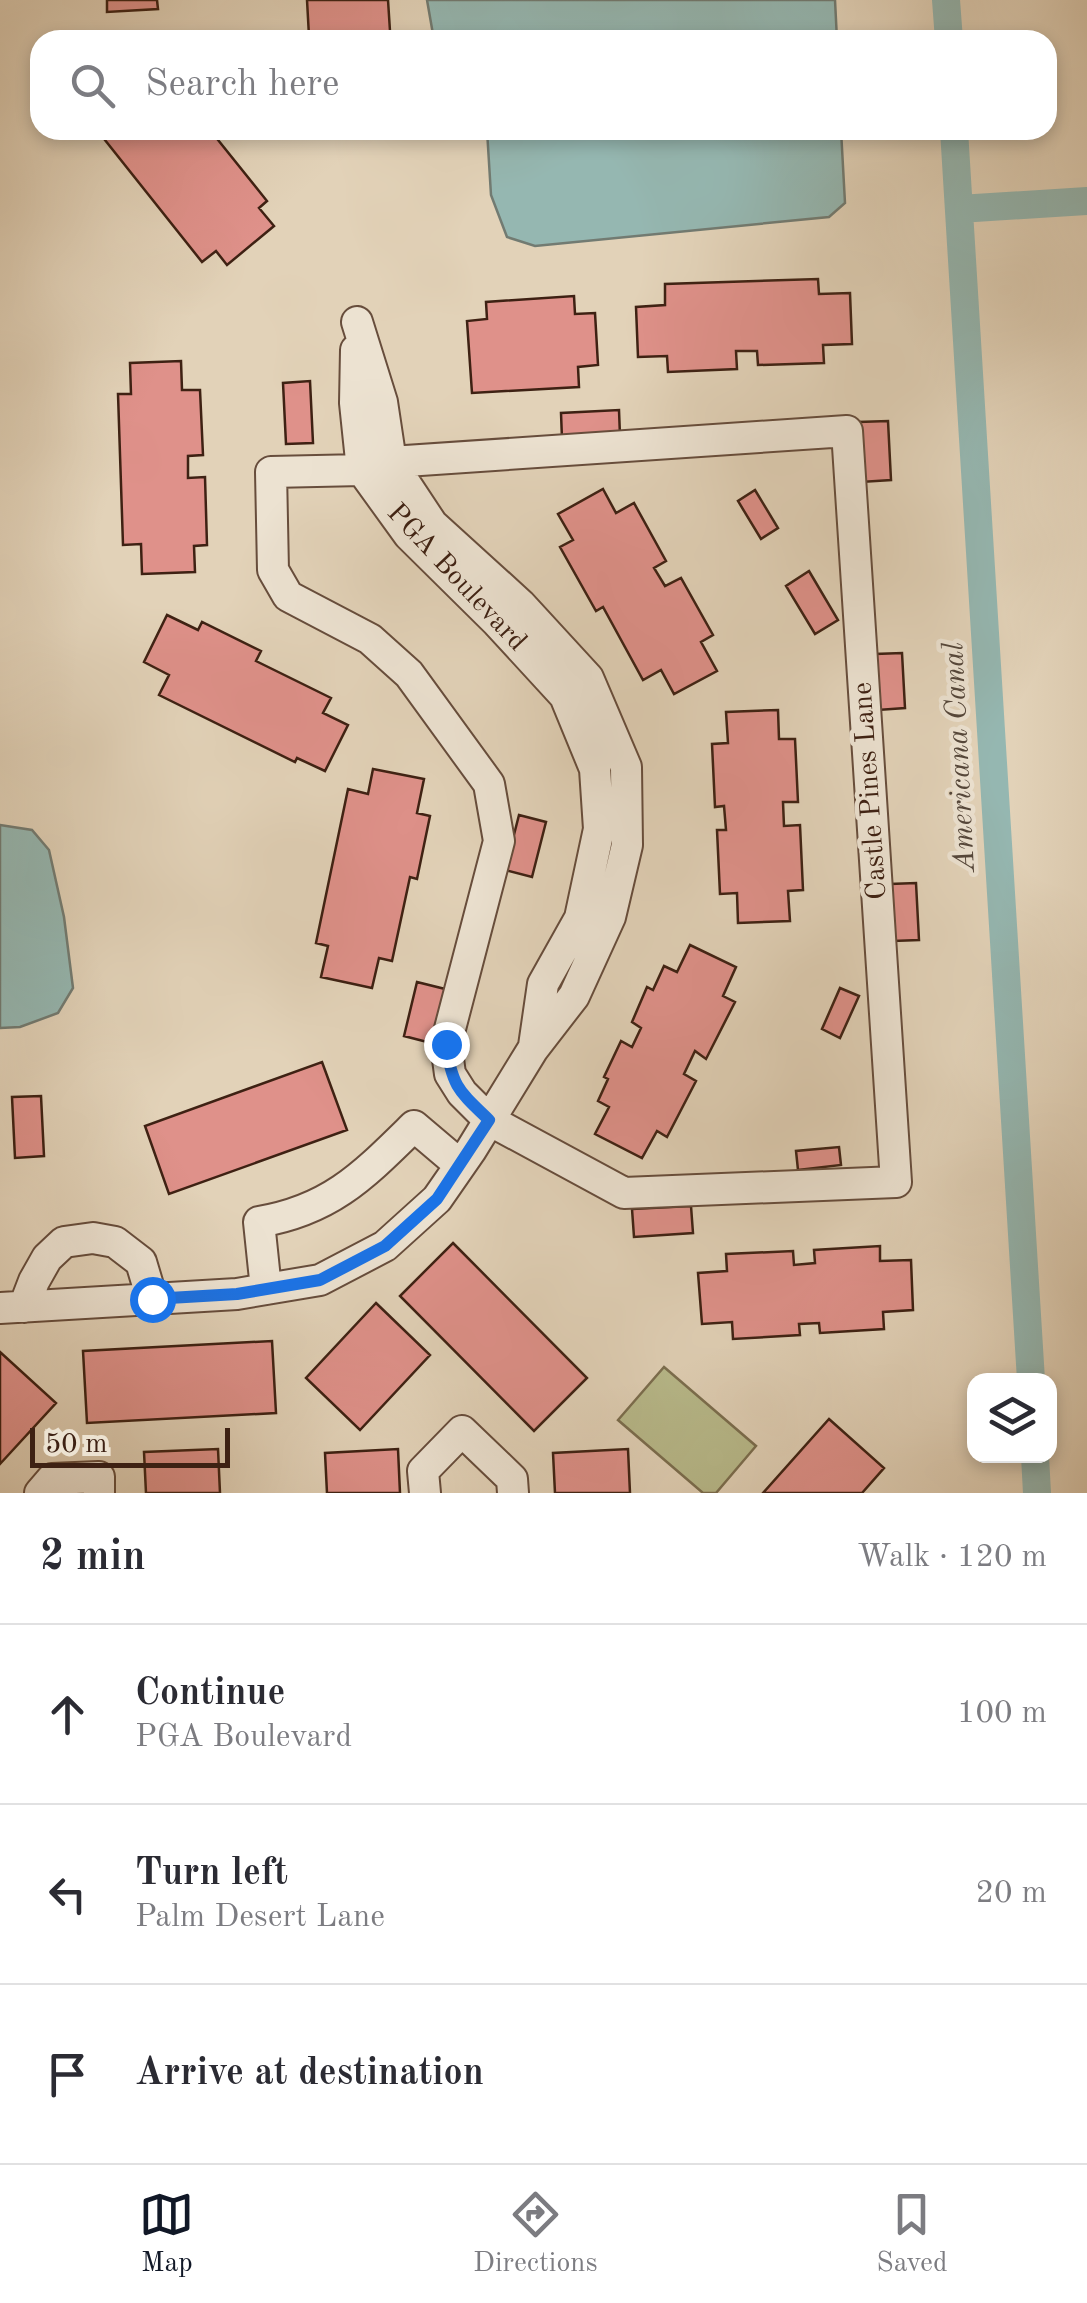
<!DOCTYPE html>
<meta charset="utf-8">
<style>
body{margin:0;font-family:"Old Standard TT",serif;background:#f7f7f7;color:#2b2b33}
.controls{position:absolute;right:30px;bottom:30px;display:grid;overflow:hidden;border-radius:20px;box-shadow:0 5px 15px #0003}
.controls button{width:90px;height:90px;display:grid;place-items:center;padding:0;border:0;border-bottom:2px solid #e1e1e2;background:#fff;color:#2b2b33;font:50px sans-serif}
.scale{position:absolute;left:30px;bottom:25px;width:200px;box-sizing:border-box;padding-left:10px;border:5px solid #3e2113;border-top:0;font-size:28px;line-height:35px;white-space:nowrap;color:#3e2113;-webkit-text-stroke:8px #ece2d1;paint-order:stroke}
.stop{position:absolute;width:30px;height:30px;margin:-22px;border:8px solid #1a73e8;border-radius:50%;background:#fff}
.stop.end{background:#1a73e8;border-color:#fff;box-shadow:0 2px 10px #0008}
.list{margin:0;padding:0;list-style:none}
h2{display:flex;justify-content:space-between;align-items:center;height:130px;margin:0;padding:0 40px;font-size:42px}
h2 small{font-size:32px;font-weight:400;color:#7c7c81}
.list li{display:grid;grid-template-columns:65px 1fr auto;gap:30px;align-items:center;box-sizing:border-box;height:180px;padding:0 40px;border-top:2px solid #e1e1e2}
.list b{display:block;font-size:38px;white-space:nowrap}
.list p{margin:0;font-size:32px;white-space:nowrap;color:#7c7c81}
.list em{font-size:32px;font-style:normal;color:#7c7c81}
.icon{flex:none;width:55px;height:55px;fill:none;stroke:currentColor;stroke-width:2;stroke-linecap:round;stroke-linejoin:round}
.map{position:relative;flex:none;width:1087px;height:1493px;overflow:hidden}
.search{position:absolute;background:#fff;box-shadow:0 5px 15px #0003;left:30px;right:30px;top:30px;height:110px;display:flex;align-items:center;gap:25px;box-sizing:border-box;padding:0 35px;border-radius:30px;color:#7c7c81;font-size:38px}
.sheet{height:670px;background:#fff}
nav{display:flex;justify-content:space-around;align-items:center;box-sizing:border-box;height:140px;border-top:2px solid #e1e1e2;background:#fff;font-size:28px;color:#7c7c81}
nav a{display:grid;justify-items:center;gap:5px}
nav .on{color:#111827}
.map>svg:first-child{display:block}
.green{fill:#b8ba8b;stroke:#7b6e4f;stroke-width:2.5}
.water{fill:#95b7b1;stroke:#727b72;stroke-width:2.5}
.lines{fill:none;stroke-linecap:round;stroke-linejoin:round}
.canal{stroke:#95b7b1;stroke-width:28}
.building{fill:#df918a;stroke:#3e2113;stroke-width:2.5}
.minor-casing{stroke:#674d3c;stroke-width:34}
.minor{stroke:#ece2d1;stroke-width:30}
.route{stroke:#1a73e8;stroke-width:12}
.labels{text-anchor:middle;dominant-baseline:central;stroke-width:9;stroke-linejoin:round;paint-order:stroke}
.street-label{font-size:28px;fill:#3e2113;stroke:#ece2d1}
.water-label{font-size:30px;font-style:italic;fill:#54463a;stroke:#ece2d1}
</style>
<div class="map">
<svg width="1087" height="1493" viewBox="0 0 1087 1493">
<rect width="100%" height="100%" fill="#e2d2b8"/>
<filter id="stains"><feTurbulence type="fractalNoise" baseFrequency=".002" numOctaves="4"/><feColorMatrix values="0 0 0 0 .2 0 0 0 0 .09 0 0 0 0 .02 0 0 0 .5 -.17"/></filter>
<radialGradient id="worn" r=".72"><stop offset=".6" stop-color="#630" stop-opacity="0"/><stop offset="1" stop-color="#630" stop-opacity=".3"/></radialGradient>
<path class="green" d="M664 1367 756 1446 716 1493H703L618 1420Z"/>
<path class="water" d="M427 0H835L837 40H434Z
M487 130H841L845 203 829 217 535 246 507 237 491 195Z
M0 825 32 830 49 850 64 917 73 988 58 1013 20 1027 0 1028Z"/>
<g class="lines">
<path class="canal" d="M946 0 949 40
M954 130 1031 1380
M959 209 1087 201
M1035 1456 1037 1493"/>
</g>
<path class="building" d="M107 0H157L158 9 107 12Z
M307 0H388L390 31 375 32 376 40H324V35L309 36Z
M97 130H210L267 201 259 208 274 226 227 265 216 251 202 262Z
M818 279 819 294 850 293 852 344 823 345 824 363 758 365 757 351H736L737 369 668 372 667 356 638 357 636 307 665 305V284Z
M574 296 575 314 595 313 598 365 578 367 579 387 472 393 467 321 487 319 486 302Z
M181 361 182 390H200L203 455 188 456V478L205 477 207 545 194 546 195 572 142 574 141 544 123 545 118 394H131L130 363Z
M310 381 313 443 286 444 283 383Z
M619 410 620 436 562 439 561 413Z
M888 421 891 480 861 482 858 422Z
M603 489 616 513 634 503 666 561 654 568 665 586 681 578 713 635 701 642 717 671 674 694 661 670 643 680 603 607 596 611 560 547 573 540 558 514Z
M755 490 778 528 761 539 738 501Z
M809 571 838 620 815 634 786 586Z
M167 615 198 630 202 622 261 651 256 661 331 698 323 713 348 725 325 771 297 758 295 762 159 695 169 675 144 662Z
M902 653 905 708 878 710 875 654Z
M778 710 779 739H795L798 802H783L784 826 800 825 803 890 788 891 790 921 738 923 737 893 720 894 717 830H726L724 806 715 807 712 744 728 743 726 712Z
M373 769 424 779 417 813 430 816 417 879 410 877 392 961 379 958 372 988 321 977 328 946 316 943 348 789 368 794Z
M519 815 546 822 532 877 505 870Z
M916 883 919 940 893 941 890 884Z
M690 945 736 967 723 996 735 1002 706 1059 695 1051 684 1074 696 1081 667 1137 657 1131 642 1158 595 1134 609 1107 598 1101 608 1079 604 1077 621 1041 632 1047 641 1028 632 1022 647 987 653 990 664 966 677 972Z
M417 982 445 989 431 1043 404 1036Z
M840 988 859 996 840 1038 822 1029Z
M322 1062 347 1130 169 1194 145 1126Z
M41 1096 44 1156 15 1158 12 1097Z
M839 1147 841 1165 798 1170 796 1151Z
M691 1206 693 1233 634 1237 632 1209Z
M453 1243 587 1378 534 1431 400 1296Z
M880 1246V1261L911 1260 913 1310 883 1312 884 1329 820 1333 819 1323 799 1324 800 1335 733 1339 732 1322 702 1324 698 1273 727 1271 726 1254 793 1251 794 1265 815 1263 814 1250Z
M376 1303 430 1355 360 1430 306 1378Z
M272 1341 276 1413 87 1423 83 1351Z
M0 1352 56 1403 0 1464Z
M829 1419 884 1468 862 1493H763Z
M218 1449 220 1493H146L144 1452Z
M398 1449 400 1493H327L325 1453Z
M628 1449 630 1493H555L553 1453Z"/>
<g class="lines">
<g class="minor-casing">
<path id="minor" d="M356 350 355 403 362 470 409 535 497 622 565 696 595 769 599 829 580 918 543 984 534 1046
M847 431 896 1182 624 1193 489 1120 462 1093 450 1074 446 1044 499 841 489 784 409 674 370 639 288 596 273 570 271 472 362 470 391 462Z
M266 1289 259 1222C331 1210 364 1175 414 1126L460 1165
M24 1307 34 1281 47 1258 64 1242 93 1238 115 1242 141 1262 152 1299
M0 1308 237 1294 320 1280 385 1246 437 1199 471 1150 533 1049 574 996 610 917 627 845 626 767 588 678 520 604 432 524 391 462 382 402 357 322
M40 1493 52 1479 99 1477V1493
M425 1493 423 1471 462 1431 512 1479 513 1493"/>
</g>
<use href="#minor" class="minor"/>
</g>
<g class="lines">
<path class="route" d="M152 1299 237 1294 320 1280 385 1246 437 1199 489 1120C459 1091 452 1087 446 1044"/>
</g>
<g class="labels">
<g class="street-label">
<text transform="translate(456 578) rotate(47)">PGA Boulevard</text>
<text transform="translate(871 791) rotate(-94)">Castle Pines Lane</text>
</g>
<g class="water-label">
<text transform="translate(960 757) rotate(-93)">Americana Canal</text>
</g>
</g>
<rect width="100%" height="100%" filter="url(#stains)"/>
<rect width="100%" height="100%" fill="url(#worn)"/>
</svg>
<div class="controls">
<button><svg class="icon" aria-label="layers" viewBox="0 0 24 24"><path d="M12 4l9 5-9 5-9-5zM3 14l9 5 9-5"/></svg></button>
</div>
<div class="scale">50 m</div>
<div class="stop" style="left:152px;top:1299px"></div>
<div class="stop end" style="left:446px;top:1044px"></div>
<div class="search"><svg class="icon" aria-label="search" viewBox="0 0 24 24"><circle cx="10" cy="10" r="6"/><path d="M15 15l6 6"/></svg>Search here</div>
</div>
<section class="sheet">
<h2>2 min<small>Walk · 120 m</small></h2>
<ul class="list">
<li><svg class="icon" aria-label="ahead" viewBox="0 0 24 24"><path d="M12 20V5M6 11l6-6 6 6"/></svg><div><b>Continue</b><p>PGA Boulevard</p></div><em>100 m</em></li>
<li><svg class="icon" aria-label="left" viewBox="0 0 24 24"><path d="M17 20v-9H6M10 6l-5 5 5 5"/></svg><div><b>Turn left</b><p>Palm Desert Lane</p></div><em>20 m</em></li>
<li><svg class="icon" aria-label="arrive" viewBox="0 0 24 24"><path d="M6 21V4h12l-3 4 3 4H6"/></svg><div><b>Arrive at destination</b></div></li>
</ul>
</section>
<nav>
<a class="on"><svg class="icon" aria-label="map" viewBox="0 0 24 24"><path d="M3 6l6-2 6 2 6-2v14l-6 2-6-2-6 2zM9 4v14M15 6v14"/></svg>Map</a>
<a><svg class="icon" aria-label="directions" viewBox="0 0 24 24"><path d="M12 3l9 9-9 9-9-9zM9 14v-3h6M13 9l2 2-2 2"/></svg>Directions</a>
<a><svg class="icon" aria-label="saved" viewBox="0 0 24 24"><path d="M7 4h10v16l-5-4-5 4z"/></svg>Saved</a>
</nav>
